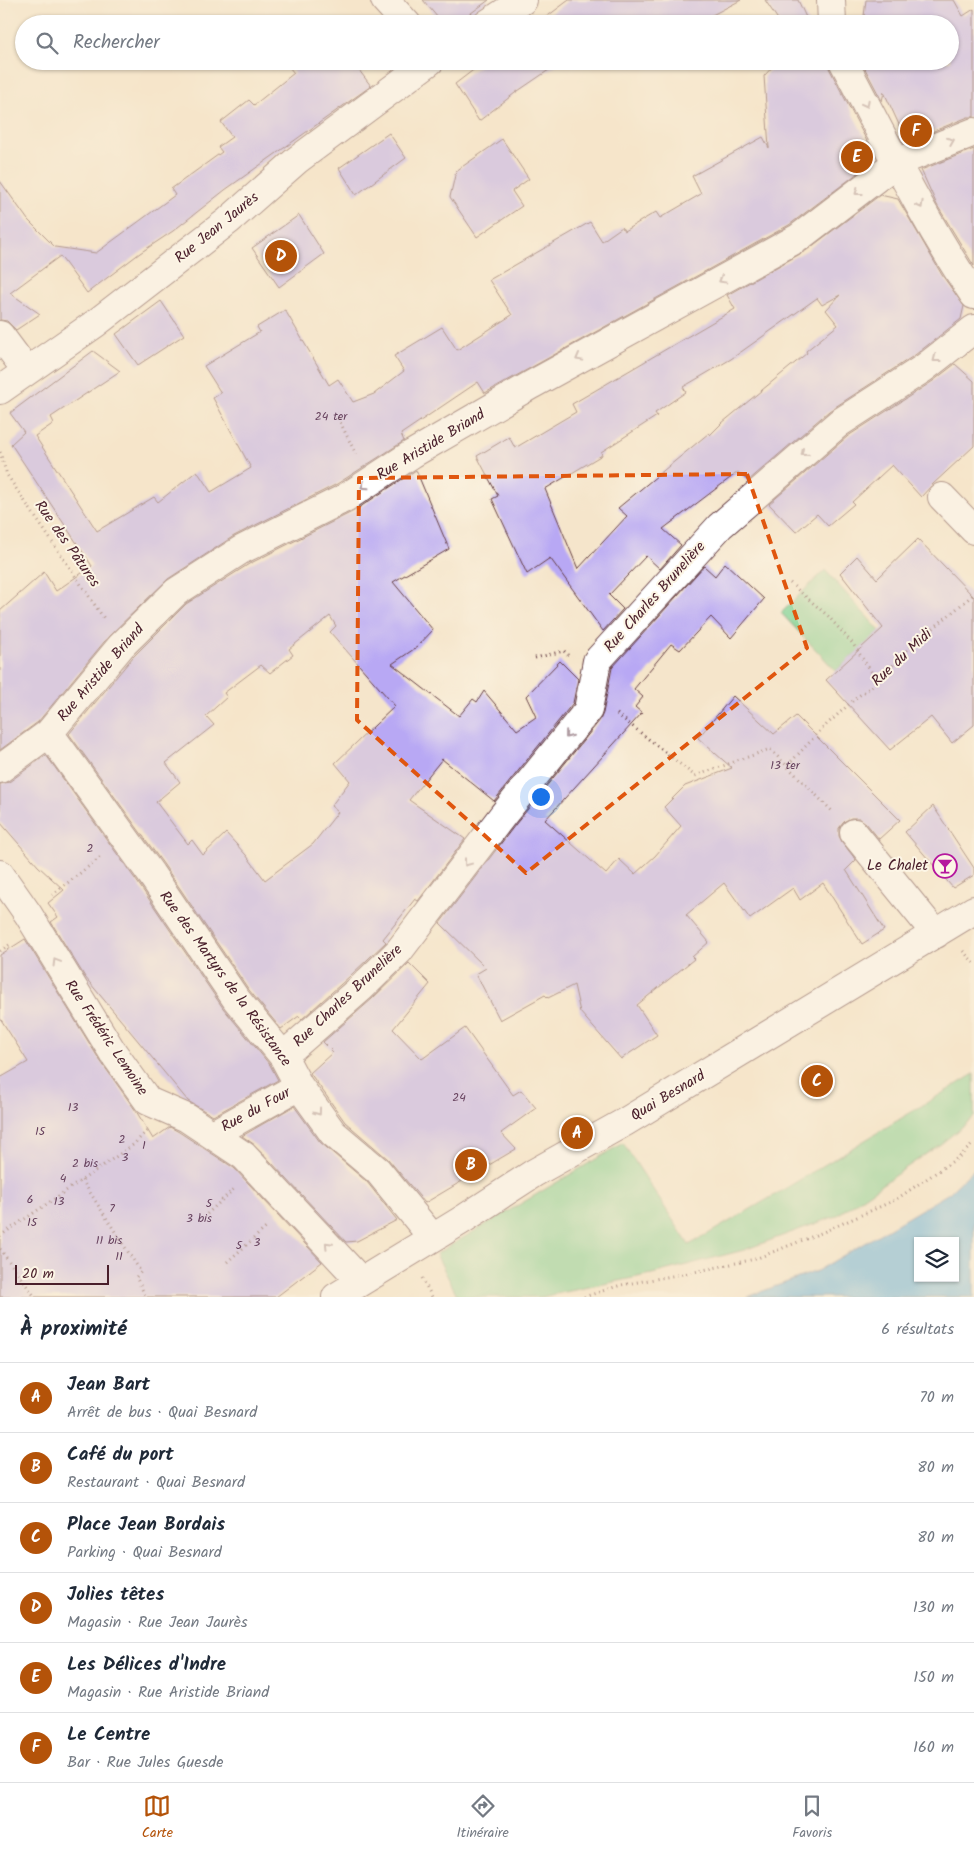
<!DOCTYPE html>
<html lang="fr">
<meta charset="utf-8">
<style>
body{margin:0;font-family:Kalam,sans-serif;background:#f2f2f3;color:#1f2937}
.controls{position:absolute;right:15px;bottom:15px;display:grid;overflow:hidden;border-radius:0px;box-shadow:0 1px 4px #0004}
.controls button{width:45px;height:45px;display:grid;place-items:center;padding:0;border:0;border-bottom:1px solid #e0e1e3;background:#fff;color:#1f2937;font:25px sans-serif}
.scale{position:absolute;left:15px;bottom:12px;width:94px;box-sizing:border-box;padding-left:5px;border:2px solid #4a1f2b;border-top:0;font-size:14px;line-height:18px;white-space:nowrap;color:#4a1f2b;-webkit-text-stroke:4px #fcf5e5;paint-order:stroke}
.you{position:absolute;left:540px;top:796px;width:18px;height:18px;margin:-12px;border:4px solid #fff;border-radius:50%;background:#1a73e8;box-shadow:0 0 0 8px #1a73e833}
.badge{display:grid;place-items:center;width:32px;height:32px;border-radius:50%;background:#b45309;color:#fff;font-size:16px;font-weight:700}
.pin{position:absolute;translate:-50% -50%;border:2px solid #fff;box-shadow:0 1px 5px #0006}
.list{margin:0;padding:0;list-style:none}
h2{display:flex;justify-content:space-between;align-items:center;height:65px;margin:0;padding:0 20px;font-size:21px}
h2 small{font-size:16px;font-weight:400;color:#747a83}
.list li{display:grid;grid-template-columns:32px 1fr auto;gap:15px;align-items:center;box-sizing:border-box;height:70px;padding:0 20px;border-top:1px solid #e0e1e3}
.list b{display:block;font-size:19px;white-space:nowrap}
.list p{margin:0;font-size:16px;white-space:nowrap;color:#747a83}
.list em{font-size:16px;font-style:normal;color:#747a83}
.icon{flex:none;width:28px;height:28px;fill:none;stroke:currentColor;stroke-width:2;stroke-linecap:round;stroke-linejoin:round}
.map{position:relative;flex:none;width:974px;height:1297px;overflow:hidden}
.search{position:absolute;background:#fff;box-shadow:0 1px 4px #0004;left:15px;right:15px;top:15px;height:55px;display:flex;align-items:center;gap:12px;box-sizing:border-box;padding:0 18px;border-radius:28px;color:#747a83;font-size:19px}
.sheet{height:485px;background:#fff}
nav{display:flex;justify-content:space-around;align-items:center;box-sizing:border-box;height:70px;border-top:1px solid #e0e1e3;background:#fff;font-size:14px;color:#747a83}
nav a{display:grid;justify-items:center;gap:2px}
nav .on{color:#b45309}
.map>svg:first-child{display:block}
.green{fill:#80d193;stroke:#65785f}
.water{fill:#66b4e0;stroke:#586a86;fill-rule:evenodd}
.building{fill:#b8a8f4;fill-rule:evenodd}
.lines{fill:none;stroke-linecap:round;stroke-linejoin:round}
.minor-casing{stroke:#643d43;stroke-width:30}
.path{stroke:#643d43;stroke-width:3;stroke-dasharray:1 4;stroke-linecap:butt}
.minor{stroke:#fff;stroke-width:28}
.oneway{stroke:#ae9aa0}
.marked{fill:none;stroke:#e0560e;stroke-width:4;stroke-dasharray:10 6;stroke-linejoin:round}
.labels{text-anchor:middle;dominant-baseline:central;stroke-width:4;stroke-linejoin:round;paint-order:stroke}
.number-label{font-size:12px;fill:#66415d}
.street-label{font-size:15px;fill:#4a1f2b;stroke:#fcf5e5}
.poi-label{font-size:15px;fill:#4a1f2b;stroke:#fcf5e5;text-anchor:end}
</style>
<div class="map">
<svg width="974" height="1297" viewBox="0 0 974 1297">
<rect width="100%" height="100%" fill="#fcf5e5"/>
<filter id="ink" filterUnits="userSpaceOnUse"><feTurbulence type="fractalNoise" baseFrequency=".02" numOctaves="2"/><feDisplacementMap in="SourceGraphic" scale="10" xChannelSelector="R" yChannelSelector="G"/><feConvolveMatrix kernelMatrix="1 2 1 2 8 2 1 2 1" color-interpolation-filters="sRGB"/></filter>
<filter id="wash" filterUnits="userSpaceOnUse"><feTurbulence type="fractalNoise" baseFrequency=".0096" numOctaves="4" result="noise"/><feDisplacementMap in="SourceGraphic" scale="20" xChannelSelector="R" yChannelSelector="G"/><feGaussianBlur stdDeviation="1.12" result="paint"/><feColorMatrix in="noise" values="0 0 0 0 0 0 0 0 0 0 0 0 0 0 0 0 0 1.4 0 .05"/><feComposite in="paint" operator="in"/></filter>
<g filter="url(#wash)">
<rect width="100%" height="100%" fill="#f5e5cb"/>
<path class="green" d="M825 570 880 631 836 671 781 613Z
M974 1074V1117L942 1143 836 1216 744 1250 652 1274 541 1297H458L436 1254 623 1143 689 1245 773 1196Z"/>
<path class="water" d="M974 1169V1297H747L817 1271 949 1193ZM918 1241H955V1278H918Z"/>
<g id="blocks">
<path class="building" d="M423 0H489L456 24H443Z
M569 0H741L695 24H537Z
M765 0H798L809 24H781Z
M866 0H954L963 16 974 9V117H968L907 142 884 92 882 101 861 61H950V24H863Z
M284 61H352L371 86 225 190 173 231 140 253 87 293 60 256 10 293 40 314 16 330 7 321 0 320V181L28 220 55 247 96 253 175 195 171 189 222 152 218 147 232 137 221 122 249 100 254 105 294 73Z
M485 61H562L515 93 479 121 455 84Z
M778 61H828L829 68 870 147 866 167 789 225 485 393 478 382 401 434 404 441 337 484 234 536 168 579 109 636 38 722 0 750V611L44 572 56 591 92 566 11 444 24 432 10 413 93 351 120 371 51 417 54 423 35 436 97 531 154 497 158 502 197 471 211 492 251 468 213 398 221 393 204 366 260 332 257 327 285 310 329 385 338 379 353 402 374 394 404 371 394 356 442 327 457 350 512 315 489 280 590 222 602 241 622 227 624 231 656 212 660 218 701 194 692 176 763 137 769 148 764 76Z
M389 133 406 158 356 195 339 168Z
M502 139 529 179 512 191 522 206 477 237 450 197 456 171Z
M974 149V266L937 205 921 170Z
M880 195 898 199 942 275 964 306 961 319 915 355 829 411 748 481 738 472 663 529 681 545 660 569 646 556 609 595 623 609 603 631 550 558 527 574 492 499 498 496 477 456 509 437 515 448 576 412 572 404 735 309 727 295 807 250ZM840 295 826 310 838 325 806 351 807 353 722 423 710 435 709 433 618 508 627 516 578 569 545 489 602 455 601 452 657 416 655 413 686 392 683 387 731 359 817 298 822 305Z
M299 215 324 254 279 287 252 248Z
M161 301 184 335 138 365 116 334Z
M955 364 974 381V446L932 485 921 497 892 465 852 502 854 504 828 526 817 514 796 532 769 504 848 436 933 381Z
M416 470 449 549 393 582 433 630 417 647 392 664 459 716 473 699 477 702 484 691 517 730 536 717 526 696 560 661 578 679 573 703 494 801 442 759 409 800 465 839 418 901 415 899 383 939 386 942 350 976 302 1019 299 1016 281 1029 249 990 164 865 69 734 133 657 186 604 249 564 354 511ZM330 616 336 626 330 632 395 706 335 763 350 781 331 806 338 812 313 844 265 880 246 855 226 833 203 855 192 840 188 844 156 802 180 782 166 763 214 725 206 716 227 697 224 693 261 665 270 673 275 669 293 655 289 649Z
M918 539 974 597V725L952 743 931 717 890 750 826 680 883 628 840 573 857 556 877 579Z
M725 563 764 599 731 638 711 617 680 650 671 644 634 689 643 697 635 707 642 713 545 820 606 874 619 859 635 874 655 856 681 826 664 807 685 786 732 768 698 738 733 696 774 734 796 716 900 820 879 839 866 823 859 818H851L845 821 839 828V836L842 842 856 860 846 870 884 930 862 944 823 883 800 900 793 888 750 919 724 883 686 915 709 942 692 957 694 959 637 1005 657 1035 621 1059 580 1012 574 985 548 998 545 995 500 1020 476 974 486 968 440 923 515 825 600 720 603 713 612 668 704 566 715 576Z
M46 755 138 883 223 1008 270 1065 278 1080 213 1116 188 1101 85 977 51 922 58 917 48 903 64 890 38 866 0 822V784L9 782Z
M933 806 974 868V875L953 888 905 832Z
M25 939 99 1059 136 1111 153 1139 170 1127 179 1132 234 1168 322 1262 276 1297H0V1078L28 1062 0 1018V955Z
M409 963 430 984 393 1029 422 1059 465 1028 513 1095 521 1090 536 1108 501 1133 516 1149 425 1203 388 1159 345 1122 310 1073 333 1052 323 1042 372 999Z
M294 1106 320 1142 367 1182 397 1220 357 1241 346 1242 255 1145 242 1136Z"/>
</g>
</g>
<g filter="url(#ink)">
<use href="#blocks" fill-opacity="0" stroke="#643d43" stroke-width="1"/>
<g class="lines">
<g class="minor-casing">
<path id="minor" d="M385 0 407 24
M831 0 832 24
M487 24 523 0
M843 61C885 140 924 221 974 295
M0 335 26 370
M0 390 96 323 228 221 297 160 430 61
M942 497 974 530
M49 733 151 874 236 999 283 1056 299 1086 333 1133 378 1171 432 1237
M0 769 49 733 121 646 176 592 241 550 345 498 412 454 531 385 798 238 896 163 974 132
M854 833 936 934
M0 874 28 914 112 1051 148 1101 187 1118 244 1156 361 1281
M283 1056 361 988 399 951 503 815 588 710 597 661 720 526 839 423 924 368 974 329
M213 1134 299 1086
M336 1297 462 1220 534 1173 625 1122 974 910"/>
</g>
<path class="path" d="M338 418 356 454
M0 452 7 475 105 620
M790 583 828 616 853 644 878 682
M535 658 564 651 568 655
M617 714 695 776 770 749 833 812
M788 765 823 728 857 697 878 682 904 653 974 594
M52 895 102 856
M0 951 12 943
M963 951 974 963
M82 1180 141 1272 136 1277 146 1297
M207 1214 235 1188
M0 1236 133 1145 147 1131
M0 1249 35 1297
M227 1262 268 1226
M422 1278 432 1297
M584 1297 621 1285 694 1272 755 1259 821 1233 895 1200 959 1157 974 1143"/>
<use href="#minor" class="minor"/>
</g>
<defs><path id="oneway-chevron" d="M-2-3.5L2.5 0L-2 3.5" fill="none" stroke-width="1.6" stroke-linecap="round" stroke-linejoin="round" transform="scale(1.25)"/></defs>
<g class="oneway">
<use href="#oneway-chevron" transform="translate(866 104) rotate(62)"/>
<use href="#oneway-chevron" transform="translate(951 141) rotate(-22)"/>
<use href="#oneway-chevron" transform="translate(858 192) rotate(143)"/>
<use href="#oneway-chevron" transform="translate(920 205) rotate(61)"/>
<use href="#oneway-chevron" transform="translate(722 280) rotate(151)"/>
<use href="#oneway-chevron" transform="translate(579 358) rotate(151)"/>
<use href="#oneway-chevron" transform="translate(936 359) rotate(142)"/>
<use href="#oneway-chevron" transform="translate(804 453) rotate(139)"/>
<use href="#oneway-chevron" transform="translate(364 486) rotate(147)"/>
<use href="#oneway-chevron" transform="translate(568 735) rotate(129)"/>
<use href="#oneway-chevron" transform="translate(467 863) rotate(127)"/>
<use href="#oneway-chevron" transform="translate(56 962) rotate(-121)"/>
<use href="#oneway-chevron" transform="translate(318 1112) rotate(54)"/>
<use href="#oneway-chevron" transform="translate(328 1245) rotate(-133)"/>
</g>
</g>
<path d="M0 0H974V1297H0ZM747 474 807 648 526 873 357 720 359 478Z" fill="#f5e5cb" fill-opacity=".55" fill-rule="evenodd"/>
<path class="marked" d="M747 474 807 648 526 873 357 720 359 478Z"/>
<defs>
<g id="bar-ring" transform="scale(1.25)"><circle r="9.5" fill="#fcf5e5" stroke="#b5179e" stroke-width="1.5"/><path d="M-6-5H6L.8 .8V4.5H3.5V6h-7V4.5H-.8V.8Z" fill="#b5179e"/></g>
</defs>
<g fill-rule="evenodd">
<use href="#bar-ring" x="945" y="866"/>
</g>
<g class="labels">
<g class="number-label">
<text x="331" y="416">24 ter</text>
<text x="785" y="765">13 ter</text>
<text x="90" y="848">2</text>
<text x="459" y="1097">24</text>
<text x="73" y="1107">13</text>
<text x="40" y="1131">15</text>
<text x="122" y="1139">2</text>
<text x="144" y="1145">1</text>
<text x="125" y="1157">3</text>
<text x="85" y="1163">2 bis</text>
<text x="63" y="1178">4</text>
<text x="30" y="1199">6</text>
<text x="59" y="1201">13</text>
<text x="209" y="1203">5</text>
<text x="112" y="1208">7</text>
<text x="199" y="1218">3 bis</text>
<text x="32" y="1222">15</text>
<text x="109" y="1240">11 bis</text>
<text x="257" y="1242">3</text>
<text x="239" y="1245">5</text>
<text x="119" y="1256">11</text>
</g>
<g class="street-label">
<text transform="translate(217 228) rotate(-39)">Rue Jean Jaurès</text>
<text transform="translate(431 445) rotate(-31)">Rue Aristide Briand</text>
<text transform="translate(67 544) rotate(55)">Rue des Pâtures</text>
<text transform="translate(655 597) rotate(-48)">Rue Charles Brunelière</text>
<text transform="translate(902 658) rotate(-43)">Rue du Midi</text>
<text transform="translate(101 673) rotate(-49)">Rue Aristide Briand</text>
<text transform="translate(225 979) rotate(54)">Rue des Martyrs de la Résistance</text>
<text transform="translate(348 996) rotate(-43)">Rue Charles Brunelière</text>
<text transform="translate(106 1038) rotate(56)">Rue Frédéric Lemoine</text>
<text transform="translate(668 1096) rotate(-31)">Quai Besnard</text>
<text transform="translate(256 1110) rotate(-29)">Rue du Four</text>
</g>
<g class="poi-label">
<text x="928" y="866">Le Chalet</text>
</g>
</g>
</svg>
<div class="controls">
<button><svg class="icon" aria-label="layers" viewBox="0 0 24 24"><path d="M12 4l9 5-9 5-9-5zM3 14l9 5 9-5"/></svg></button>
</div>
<div class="scale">20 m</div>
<div class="you"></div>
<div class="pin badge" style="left:577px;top:1133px">A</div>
<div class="pin badge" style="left:471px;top:1165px">B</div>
<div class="pin badge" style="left:817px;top:1081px">C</div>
<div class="pin badge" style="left:281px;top:256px">D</div>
<div class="pin badge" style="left:857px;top:157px">E</div>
<div class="pin badge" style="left:916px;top:131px">F</div>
<div class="search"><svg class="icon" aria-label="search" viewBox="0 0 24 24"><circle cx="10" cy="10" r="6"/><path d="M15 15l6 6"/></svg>Rechercher</div>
</div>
<section class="sheet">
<h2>À proximité<small>6 résultats</small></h2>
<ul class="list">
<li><span class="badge">A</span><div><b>Jean Bart</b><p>Arrêt de bus · Quai Besnard</p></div><em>70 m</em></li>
<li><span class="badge">B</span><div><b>Café du port</b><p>Restaurant · Quai Besnard</p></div><em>80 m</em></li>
<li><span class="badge">C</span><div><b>Place Jean Bordais</b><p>Parking · Quai Besnard</p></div><em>80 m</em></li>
<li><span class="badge">D</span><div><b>Jolies têtes</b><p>Magasin · Rue Jean Jaurès</p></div><em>130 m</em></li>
<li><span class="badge">E</span><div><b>Les Délices d'Indre</b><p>Magasin · Rue Aristide Briand</p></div><em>150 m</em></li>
<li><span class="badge">F</span><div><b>Le Centre</b><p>Bar · Rue Jules Guesde</p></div><em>160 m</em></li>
</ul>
</section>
<nav>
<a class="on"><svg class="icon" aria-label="map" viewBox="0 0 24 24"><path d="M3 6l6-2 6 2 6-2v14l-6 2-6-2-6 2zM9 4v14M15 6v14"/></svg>Carte</a>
<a><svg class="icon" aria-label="directions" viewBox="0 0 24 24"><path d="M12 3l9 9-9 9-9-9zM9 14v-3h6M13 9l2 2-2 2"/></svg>Itinéraire</a>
<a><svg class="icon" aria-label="saved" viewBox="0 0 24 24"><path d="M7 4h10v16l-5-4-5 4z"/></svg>Favoris</a>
</nav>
